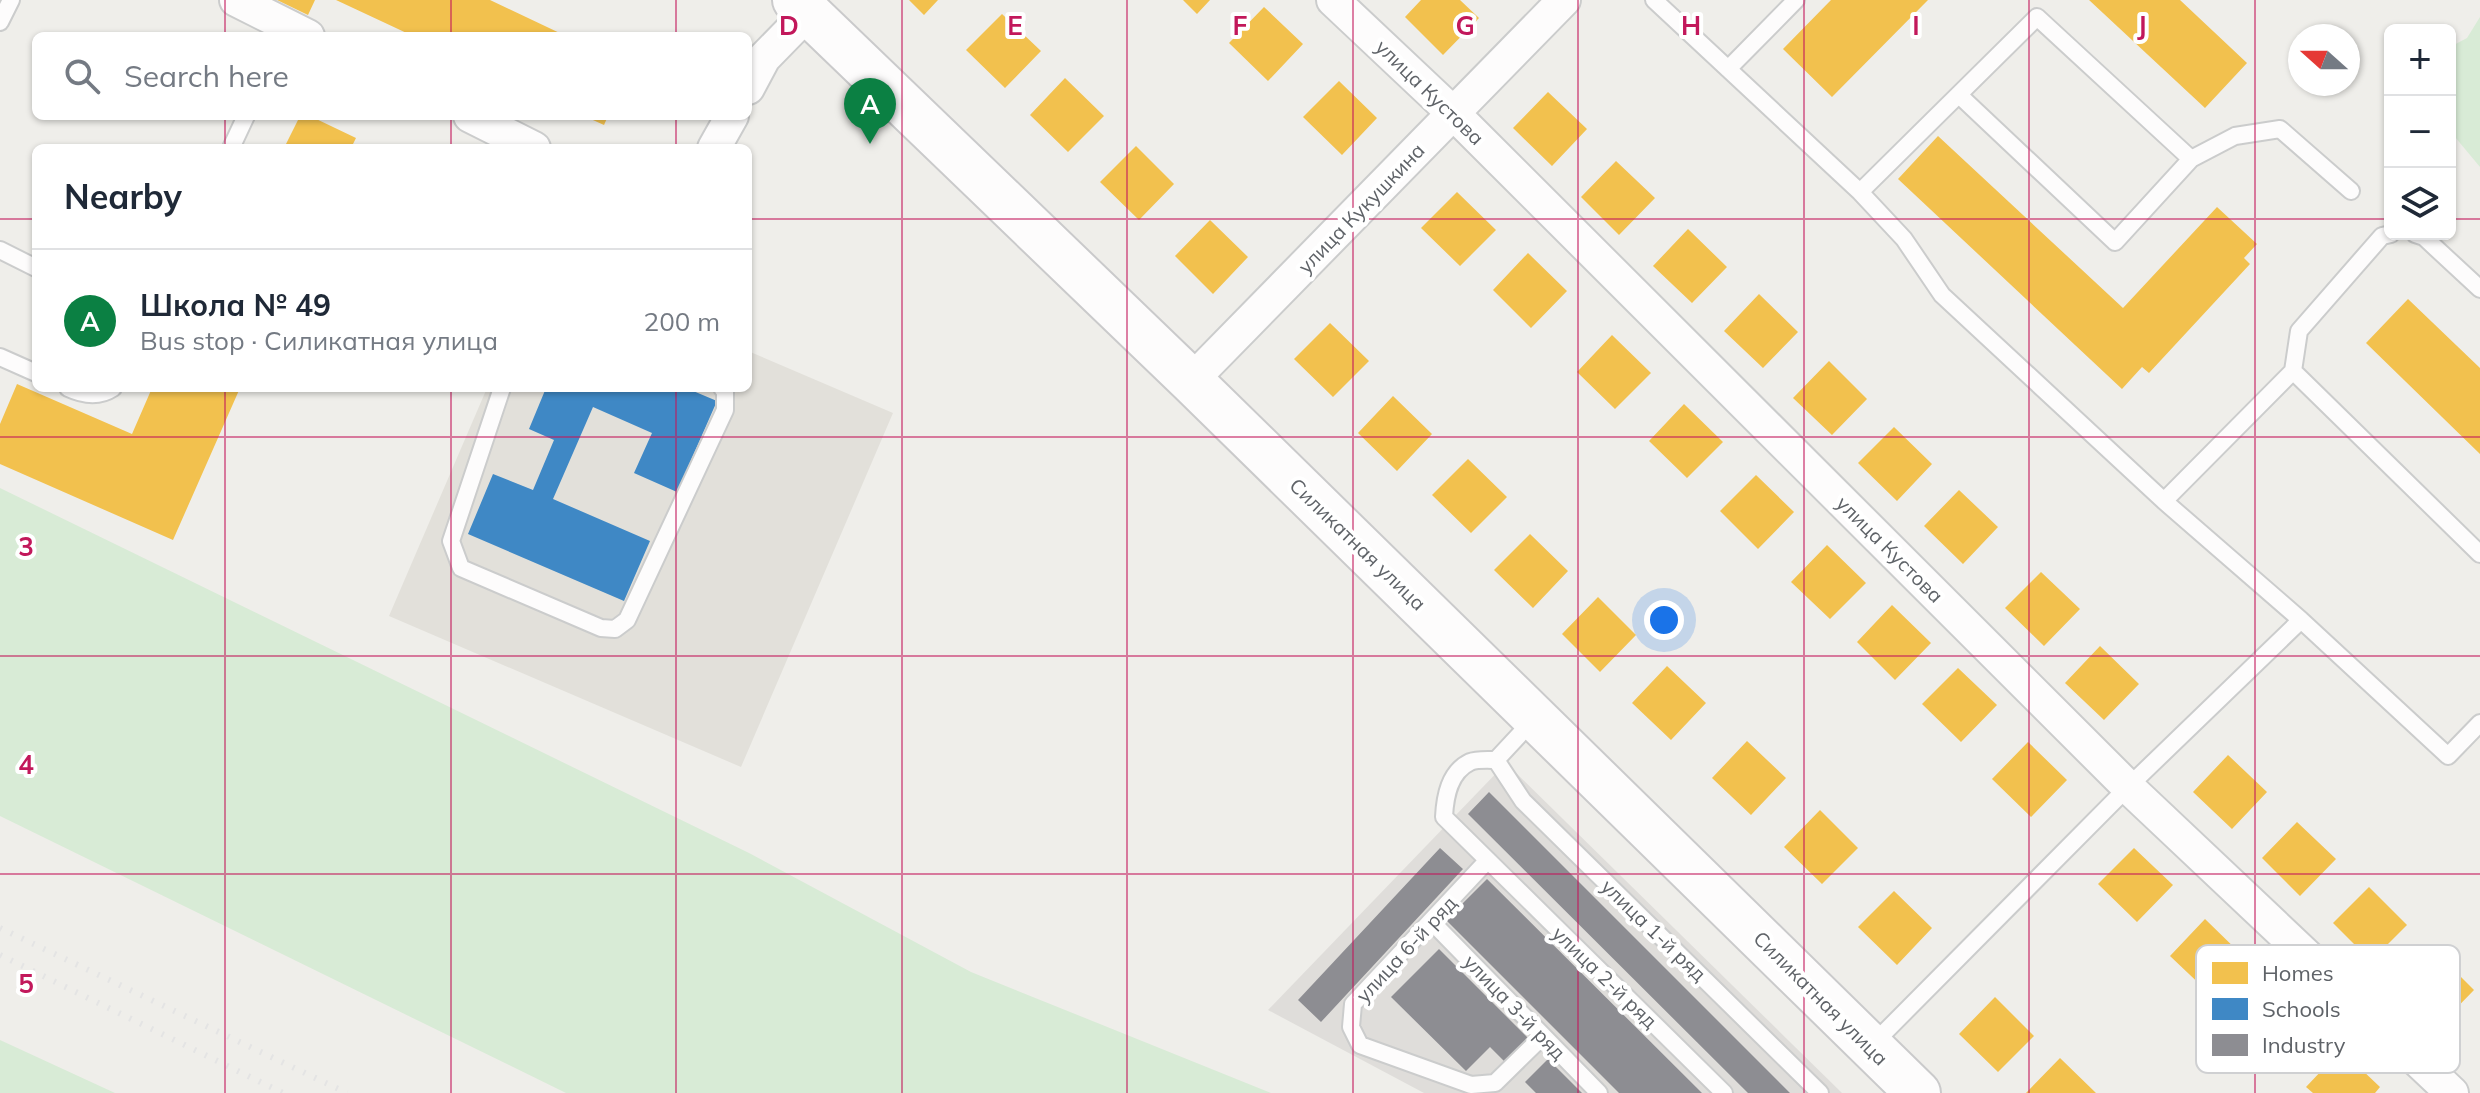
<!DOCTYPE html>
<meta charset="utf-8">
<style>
body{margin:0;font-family:Mulish,sans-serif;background:#f6f6f7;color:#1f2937}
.controls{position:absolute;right:24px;top:24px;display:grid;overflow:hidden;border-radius:12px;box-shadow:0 2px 6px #0004}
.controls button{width:72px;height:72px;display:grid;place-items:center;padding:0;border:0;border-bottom:2px solid #e0e1e3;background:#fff;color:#1f2937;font:40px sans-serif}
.compass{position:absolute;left:2288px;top:24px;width:72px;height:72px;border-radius:50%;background:#fff;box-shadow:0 2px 6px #0004;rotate:291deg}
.you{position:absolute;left:1664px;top:620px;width:28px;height:28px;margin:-20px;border:6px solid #fff;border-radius:50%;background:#1a73e8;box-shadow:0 0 0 12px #1a73e833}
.badge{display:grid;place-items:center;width:52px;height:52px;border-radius:50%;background:#0b8043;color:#fff;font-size:26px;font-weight:700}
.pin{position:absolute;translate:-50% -66px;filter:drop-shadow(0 2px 4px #0008)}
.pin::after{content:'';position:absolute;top:42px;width:28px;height:24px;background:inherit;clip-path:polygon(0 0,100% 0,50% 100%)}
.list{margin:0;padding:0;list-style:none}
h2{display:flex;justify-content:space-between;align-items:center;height:104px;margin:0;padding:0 32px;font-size:34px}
h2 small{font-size:26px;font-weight:400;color:#747a83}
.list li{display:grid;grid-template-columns:52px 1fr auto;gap:24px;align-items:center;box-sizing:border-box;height:144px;padding:0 32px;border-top:2px solid #e0e1e3}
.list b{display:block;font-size:30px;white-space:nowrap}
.list p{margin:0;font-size:26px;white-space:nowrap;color:#747a83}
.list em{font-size:26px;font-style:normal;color:#747a83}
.icon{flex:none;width:44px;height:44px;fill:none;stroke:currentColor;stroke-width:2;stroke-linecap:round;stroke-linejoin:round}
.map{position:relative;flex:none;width:2480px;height:1093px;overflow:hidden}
.search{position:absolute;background:#fff;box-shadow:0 2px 6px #0004;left:32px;top:32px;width:720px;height:88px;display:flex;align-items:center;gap:20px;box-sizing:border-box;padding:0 28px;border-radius:12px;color:#747a83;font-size:30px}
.panel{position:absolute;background:#fff;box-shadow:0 2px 6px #0004;left:32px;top:144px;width:720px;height:248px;border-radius:12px}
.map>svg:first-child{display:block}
.industrial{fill:#dfddda}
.education{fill:#e2e0da}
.green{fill:#d8ebd6}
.homes{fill:#f2c14e}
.schools{fill:#3f88c5}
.industry{fill:#8d8d92}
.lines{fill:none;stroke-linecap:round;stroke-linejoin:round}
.lane-casing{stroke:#cbcccc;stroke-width:20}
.street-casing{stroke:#cbcccc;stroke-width:36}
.secondary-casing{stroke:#cacacb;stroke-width:48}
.lane{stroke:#fdfcfc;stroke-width:16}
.street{stroke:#fdfcfc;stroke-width:32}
.secondary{stroke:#fdfcfc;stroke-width:44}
.rail{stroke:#e4e4e4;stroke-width:6;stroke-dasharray:2 10;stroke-linecap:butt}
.grid{fill:none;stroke:#c2185b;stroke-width:2;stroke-opacity:0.55}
.labels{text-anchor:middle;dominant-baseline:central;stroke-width:8;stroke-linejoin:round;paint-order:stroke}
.street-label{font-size:20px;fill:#5f6368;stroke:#fff}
.key{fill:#fff;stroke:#cfd0d2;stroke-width:2}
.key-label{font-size:22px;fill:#5f6368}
.grid-label{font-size:26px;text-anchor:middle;font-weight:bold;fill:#c2185b;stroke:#fff;stroke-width:8;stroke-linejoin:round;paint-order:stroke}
</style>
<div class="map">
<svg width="2480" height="1093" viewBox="0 0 2480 1093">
<rect width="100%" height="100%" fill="#efeeea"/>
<path class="industrial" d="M1506 763 1842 1093H1424L1268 1010Z"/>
<path class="education" d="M748 351 893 413 741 767 389 616 487 388H748Z"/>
<path class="green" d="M2480 17V167L2450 131V47L2467 38Z
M0 488 749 853 971 972 1271 1093H566L0 816Z
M0 1040 115 1093H0Z"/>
<path class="homes" d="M277 0H315L308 15Z
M336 0H490L566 36H413Z
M909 0H938L924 15Z
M1183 0H1210L1197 14Z
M1421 0H1460L1479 18 1443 55 1405 17Z
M1831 0H1928L1832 97 1783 49Z
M2089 0H2180L2247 63 2205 108Z
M1264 7 1303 44 1268 81 1229 43Z
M1002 14 1041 51 1005 88 966 50Z
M1065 78 1104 116 1068 152 1030 115Z
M1339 81 1377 118 1342 155 1303 117Z
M1548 92 1587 129 1552 166 1513 128Z
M300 116H310L356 138 351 148H284Z
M584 116H608L604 125Z
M1938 136 2123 308 2217 207 2257 244 2244 258 2250 264 2149 373 2142 367 2122 389 1898 179Z
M1136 146 1174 184 1139 220 1100 182Z
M1616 161 1655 198 1619 235 1581 197Z
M1457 192 1496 230 1460 266 1421 228Z
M1210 220 1248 257 1213 294 1175 256Z
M1688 229 1727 267 1692 303 1653 266Z
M1528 253 1567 291 1531 328 1493 290Z
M1759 294 1798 332 1763 368 1724 331Z
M2408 299 2480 368V454L2366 343Z
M1330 323 1369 361 1333 397 1294 359Z
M1612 335 1651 373 1615 409 1577 372Z
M1829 361 1867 399 1832 435 1793 398Z
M17 384 132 434 152 388H240L173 540 0 464V424Z
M1393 396 1432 434 1397 471 1358 433Z
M1684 404 1723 442 1687 478 1649 441Z
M1894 427 1932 464 1897 501 1858 463Z
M1468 459 1507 497 1471 533 1432 495Z
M1756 475 1794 512 1758 549 1720 511Z
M1959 490 1998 527 1963 564 1924 526Z
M1530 534 1568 571 1533 608 1494 570Z
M1827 545 1866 583 1830 619 1791 582Z
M2041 572 2080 609 2044 646 2005 608Z
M1598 597 1636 635 1600 672 1562 634Z
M1892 605 1931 643 1895 680 1857 642Z
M2100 646 2139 684 2104 720 2065 683Z
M1667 666 1706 703 1671 740 1632 703Z
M1958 668 1997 705 1961 742 1922 704Z
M1747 741 1786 778 1751 815 1712 778Z
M2028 742 2067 780 2031 817 1992 779Z
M2228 755 2267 792 2232 829 2193 792Z
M1820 810 1858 848 1822 884 1784 847Z
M2297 822 2336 859 2300 896 2262 858Z
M2134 848 2173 885 2137 922 2098 884Z
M2369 887 2407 925 2371 961 2333 923Z
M1894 891 1932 928 1897 965 1858 927Z
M2205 919 2244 957 2209 993 2170 956Z
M2436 952 2474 990 2439 1026 2400 989Z
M1995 997 2034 1036 1998 1072 1959 1034Z
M2341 1050 2380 1087 2375 1093H2313L2306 1087Z
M2060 1058 2096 1093H2026Z"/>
<path class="schools" d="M546 388H686L717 401 677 492 634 473 652 433 593 407 553 499 650 541 624 601 468 534 493 474 533 490 554 440 529 429Z"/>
<path class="industry" d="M1489 792 1790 1093H1748L1468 814Z
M1440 848 1463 869 1321 1022 1298 1000Z
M1487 879 1702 1093H1619L1446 920Z
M1439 949 1528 1038 1505 1062 1490 1047 1466 1071 1391 997Z
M1548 1059 1582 1093H1536L1525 1082Z"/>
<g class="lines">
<g class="lane-casing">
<path id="lane" d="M1654 0 1860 192 1904 239 1942 295 2164 501 2301 620 2448 756 2480 723
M0 22 11 0
M1728 69 1796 0
M231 148 246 116
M2191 159 2235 136 2280 129 2351 191
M1860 192 2037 17 2191 159 2115 242 1959 95
M2415 234 2424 237 2480 289
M0 250 36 268
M0 357 36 373
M2293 371 2299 331 2382 236 2391 234
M68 388C83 395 98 398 113 388
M502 388 451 541 461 568 601 628 615 629 627 620 725 410V392L722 388
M2164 501 2293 371 2480 554
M1535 718 1496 760C1489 760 1477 759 1470 762 1449 772 1445 797 1444 817L1724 1093
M1496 760 1523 801 1820 1093
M1487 861 1353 1004 1351 1027 1360 1045 1471 1085 1495 1083 1543 1036
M1431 921 1599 1093
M1872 1045 2128 787 2301 620"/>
</g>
<g class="street-casing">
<path id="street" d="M236 0 308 36
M1333 0 1454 114 2128 787 2452 1093
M748 88 764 58 808 13
M470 116 534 148
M714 148 732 116
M1191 381 1564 0"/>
</g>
<g class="secondary-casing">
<path id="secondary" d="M795 0 1191 381 1918 1093"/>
</g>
<use href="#lane" class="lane"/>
<use href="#street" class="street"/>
<use href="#secondary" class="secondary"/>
<path class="rail" d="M0 928 347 1093
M0 955 283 1093"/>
</g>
<path class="grid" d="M225 0V36M451 0V36M676 0V36M902 0V1093M1127 0V1093M1353 0V1093M1578 0V1093M1804 0V1093M2029 0V1093M2255 0V1093M225 116V148M451 116V148M676 116V148M0 219H36M748 219H2390M2450 219H2480M225 388V1093M451 388V1093M676 388V1093M0 437H2480M0 656H2480M0 874H2480"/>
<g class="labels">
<g class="street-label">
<text transform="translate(1430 92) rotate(44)">улица Кустова</text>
<text transform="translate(1361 208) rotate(-46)">улица Кукушкина</text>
<text transform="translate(1358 544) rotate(44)">Силикатная улица</text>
<text transform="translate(1890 549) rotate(45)">улица Кустова</text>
<text transform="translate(1654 930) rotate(44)">улица 1-й ряд</text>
<text transform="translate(1406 949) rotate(-47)">улица 6-й ряд</text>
<text transform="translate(1605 977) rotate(44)">улица 2-й ряд</text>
<text transform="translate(1821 998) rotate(45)">Силикатная улица</text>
<text transform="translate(1515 1007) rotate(46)">улица 3-й ряд</text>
</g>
</g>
<rect x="2196" y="945" width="264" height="128" rx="12" class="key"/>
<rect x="2212" y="962" width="36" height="22" fill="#f2c14e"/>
<rect x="2212" y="998" width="36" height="22" fill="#3f88c5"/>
<rect x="2212" y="1034" width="36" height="22" fill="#8d8d92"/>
<g class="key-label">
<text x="2262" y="981">Homes</text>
<text x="2262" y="1017">Schools</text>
<text x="2262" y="1053">Industry</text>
</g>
<g class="grid-label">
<text x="789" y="35">D</text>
<text x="1015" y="35">E</text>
<text x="1240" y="35">F</text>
<text x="1465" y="35">G</text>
<text x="1691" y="35">H</text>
<text x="1916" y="35">I</text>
<text x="2142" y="35">J</text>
<text x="26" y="556">3</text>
<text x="26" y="774">4</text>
<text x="26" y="993">5</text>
</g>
</svg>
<div class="controls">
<button>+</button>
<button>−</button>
<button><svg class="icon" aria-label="layers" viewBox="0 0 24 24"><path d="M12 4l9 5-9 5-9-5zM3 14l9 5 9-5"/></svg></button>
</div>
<svg class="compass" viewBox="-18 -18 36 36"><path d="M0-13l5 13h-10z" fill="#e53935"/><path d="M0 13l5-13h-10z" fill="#747a83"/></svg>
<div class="you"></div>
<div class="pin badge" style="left:870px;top:144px">A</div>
<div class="search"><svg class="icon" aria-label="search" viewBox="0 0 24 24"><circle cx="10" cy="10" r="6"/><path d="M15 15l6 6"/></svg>Search here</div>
<section class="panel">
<h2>Nearby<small></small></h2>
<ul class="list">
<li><span class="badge">A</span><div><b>Школа № 49</b><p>Bus stop · Силикатная улица</p></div><em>200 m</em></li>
</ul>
</section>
</div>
